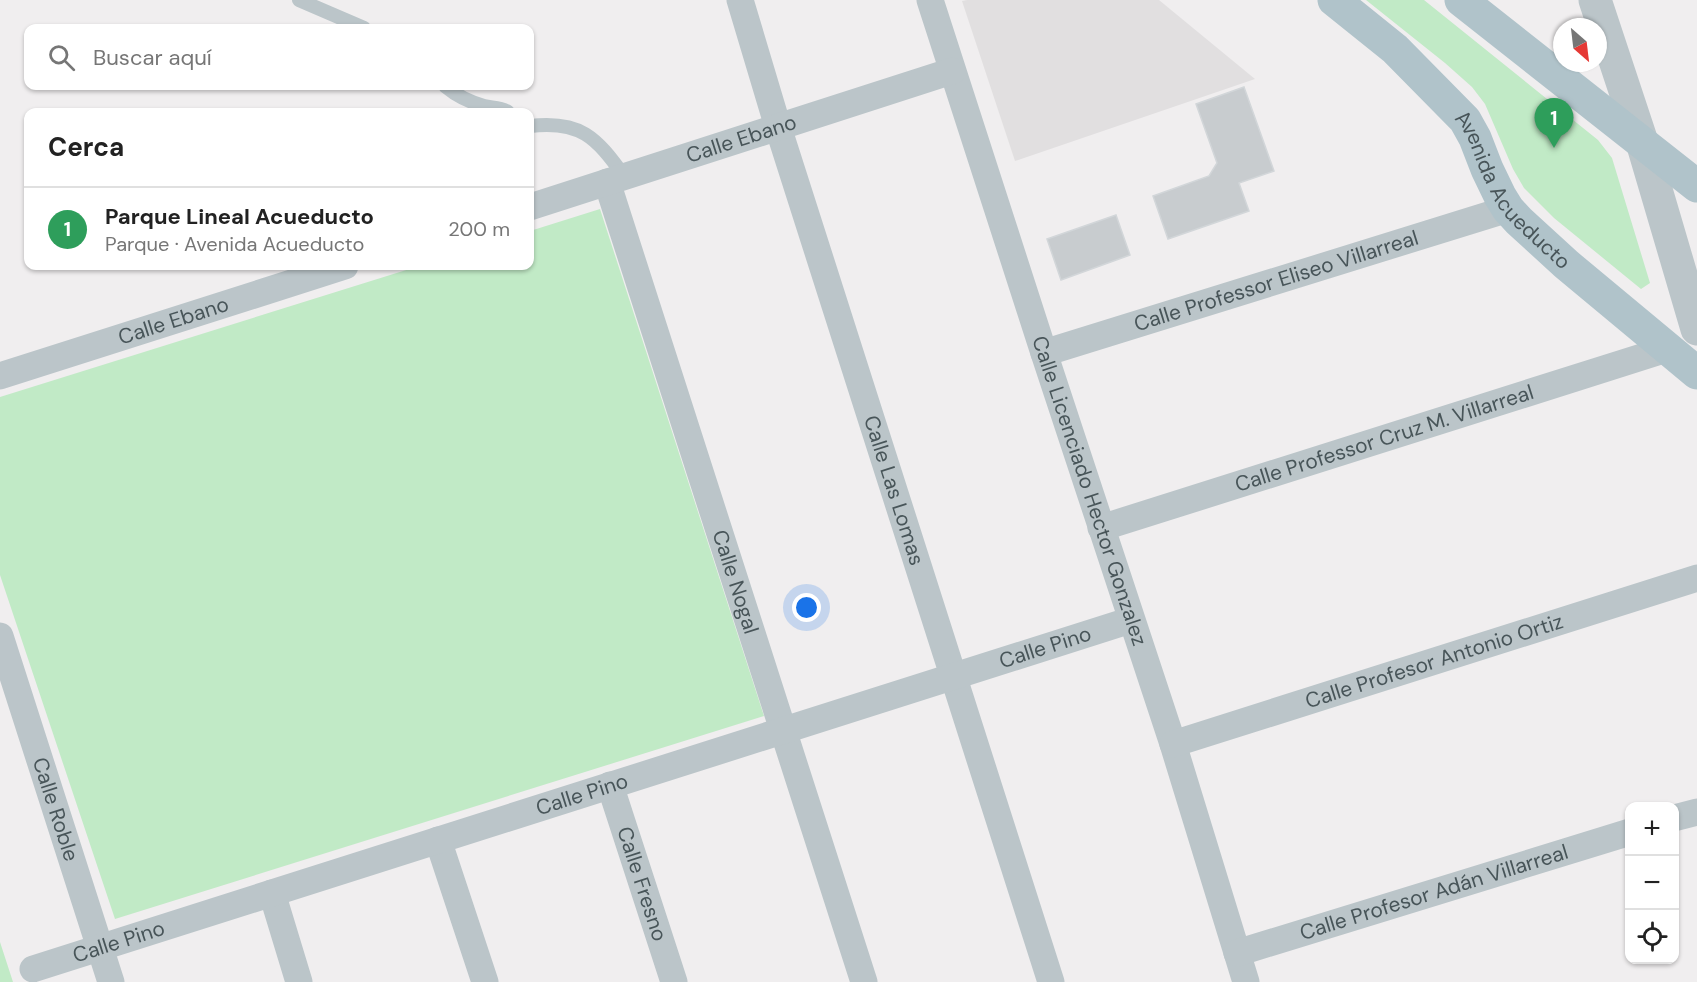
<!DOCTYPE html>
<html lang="es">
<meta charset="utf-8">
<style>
body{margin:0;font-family:"DM Sans",sans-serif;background:#f2f2f2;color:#222}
.controls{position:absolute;right:18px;bottom:18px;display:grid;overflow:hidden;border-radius:12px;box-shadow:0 2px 4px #0004}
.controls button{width:54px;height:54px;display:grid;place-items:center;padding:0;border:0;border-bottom:2px solid #e0e0e0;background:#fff;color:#222;font:30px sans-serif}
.compass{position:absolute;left:1553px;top:18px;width:54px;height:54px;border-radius:50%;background:#fff;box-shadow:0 2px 4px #0004;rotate:152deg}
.you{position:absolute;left:807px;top:608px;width:21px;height:21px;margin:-15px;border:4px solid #fff;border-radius:50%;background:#1a73e8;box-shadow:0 0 0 9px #1a73e833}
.badge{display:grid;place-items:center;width:39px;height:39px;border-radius:50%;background:#2c99cc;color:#fff;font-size:20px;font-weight:700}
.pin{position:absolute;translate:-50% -50px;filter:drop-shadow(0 2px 3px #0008)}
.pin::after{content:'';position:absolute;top:32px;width:21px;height:18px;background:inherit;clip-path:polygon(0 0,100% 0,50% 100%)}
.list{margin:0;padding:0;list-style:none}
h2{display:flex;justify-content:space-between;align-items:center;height:78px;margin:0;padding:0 24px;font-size:26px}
h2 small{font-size:20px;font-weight:400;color:#767676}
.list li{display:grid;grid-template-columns:39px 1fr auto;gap:18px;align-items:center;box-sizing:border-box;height:84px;padding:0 24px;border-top:2px solid #e0e0e0}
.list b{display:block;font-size:22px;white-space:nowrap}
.list p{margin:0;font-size:20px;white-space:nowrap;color:#767676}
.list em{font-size:20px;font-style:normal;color:#767676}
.icon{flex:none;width:33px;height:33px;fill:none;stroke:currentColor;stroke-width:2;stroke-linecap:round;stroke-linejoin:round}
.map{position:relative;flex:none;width:1697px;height:982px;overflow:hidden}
.search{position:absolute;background:#fff;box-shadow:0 2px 4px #0004;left:24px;top:24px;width:510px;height:66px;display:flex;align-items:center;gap:15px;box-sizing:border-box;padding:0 21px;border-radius:12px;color:#767676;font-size:22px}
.panel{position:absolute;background:#fff;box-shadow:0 2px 4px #0004;left:24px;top:108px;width:510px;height:162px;border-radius:12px}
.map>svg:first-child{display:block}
.education{fill:#e1dfe0}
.green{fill:#c1eac6}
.building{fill:#c8cccf;stroke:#d2d6d9;stroke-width:1.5}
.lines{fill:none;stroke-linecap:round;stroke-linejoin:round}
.service{stroke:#bbc5c9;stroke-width:14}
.minor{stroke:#bbc5c9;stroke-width:27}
.tertiary{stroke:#bbc5c9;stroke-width:33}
.primary{stroke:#b0c3ca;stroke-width:33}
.labels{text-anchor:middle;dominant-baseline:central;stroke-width:5;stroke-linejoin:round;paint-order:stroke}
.street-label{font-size:21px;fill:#485559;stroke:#fff}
</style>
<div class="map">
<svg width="1697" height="982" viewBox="0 0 1697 982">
<rect width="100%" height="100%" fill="#f0eeef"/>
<path class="education" d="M967 0H1159L1255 79 1015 161 962 1Z"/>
<path class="green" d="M1366 0H1424L1598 140 1612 158 1650 283 1641 289 1554 218 1524 188 1513 169 1485 104 1472 87 1445 63Z
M600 209 764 716 115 919 0 575V397L419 266H530V231Z
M0 942 13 982H0Z"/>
<path class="building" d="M1244 87 1274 171 1239 183 1249 211 1168 239 1153 196 1209 176 1217 163 1196 104Z
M1116 215 1130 255 1061 280 1047 239Z"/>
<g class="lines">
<path class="service" d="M299 0 364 28
M445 86C457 96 469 102 484 106 492 108 501 107 508 112
M530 126C580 120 596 137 624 176"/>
<g class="minor">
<path id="s1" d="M740 0 778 127 1051 982"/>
<path id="s2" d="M930 0 1044 353 1173 744 1246 982"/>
<path id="s3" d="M607 182 864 982"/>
<path id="s4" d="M530 207 952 71"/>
<path id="s5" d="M1044 353 1508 209"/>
<path id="s6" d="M0 376 345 266"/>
<path id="s7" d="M1101 528 1667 349"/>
<path id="s8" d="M0 636 111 982"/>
<path id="s9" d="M1173 744 1697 578"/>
<path id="s10" d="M610 785 674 982"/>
<path d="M1674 818 1697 812"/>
<path d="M438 840 485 982"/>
<path d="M272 893 299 982"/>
<path id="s11" d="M1237 953 1630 832"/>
<path id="s12" d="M33 969 1131 620"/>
</g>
<path class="tertiary" d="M1595 0 1642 142 1697 329"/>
<g class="primary">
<path id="s13" d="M1334 0 1395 49 1465 120 1475 138 1487 169 1500 196 1508 209 1519 221 1566 264 1697 373"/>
<path d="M1461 0 1697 186"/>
</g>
</g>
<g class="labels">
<g class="street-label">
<text stroke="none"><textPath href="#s4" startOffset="222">Calle Ebano</textPath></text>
<text stroke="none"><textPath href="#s13" startOffset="264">Avenida Acueducto</textPath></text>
<text stroke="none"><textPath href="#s5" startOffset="243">Calle Professor Eliseo Villarreal</textPath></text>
<text stroke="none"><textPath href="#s6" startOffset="182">Calle Ebano</textPath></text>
<text stroke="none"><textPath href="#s7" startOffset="297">Calle Professor Cruz M. Villarreal</textPath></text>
<text stroke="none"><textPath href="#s1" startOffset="514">Calle Las Lomas</textPath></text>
<text stroke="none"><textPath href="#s2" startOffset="516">Calle Licenciado Hector Gonzalez</textPath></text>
<text stroke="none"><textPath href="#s3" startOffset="420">Calle Nogal</textPath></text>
<text stroke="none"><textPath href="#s12" startOffset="1062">Calle Pino</textPath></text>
<text stroke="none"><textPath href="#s9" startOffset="274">Calle Profesor Antonio Ortiz</textPath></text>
<text stroke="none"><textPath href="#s12" startOffset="576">Calle Pino</textPath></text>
<text stroke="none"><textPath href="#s8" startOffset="182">Calle Roble</textPath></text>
<text stroke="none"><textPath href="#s10" startOffset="104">Calle Fresno</textPath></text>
<text stroke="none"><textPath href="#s11" startOffset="206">Calle Profesor Adán Villarreal</textPath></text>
<text stroke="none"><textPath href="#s12" startOffset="90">Calle Pino</textPath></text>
</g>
</g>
</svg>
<div class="controls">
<button>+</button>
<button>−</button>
<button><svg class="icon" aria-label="locate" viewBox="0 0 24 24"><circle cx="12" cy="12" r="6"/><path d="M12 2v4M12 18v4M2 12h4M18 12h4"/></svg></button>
</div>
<svg class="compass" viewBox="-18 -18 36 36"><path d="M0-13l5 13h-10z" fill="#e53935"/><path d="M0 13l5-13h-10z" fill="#767676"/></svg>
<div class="you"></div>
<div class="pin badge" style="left:1554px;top:148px;background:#2e9e5b">1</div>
<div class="search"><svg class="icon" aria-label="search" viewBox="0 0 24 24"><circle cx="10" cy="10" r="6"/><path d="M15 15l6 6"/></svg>Buscar aquí</div>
<section class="panel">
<h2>Cerca<small></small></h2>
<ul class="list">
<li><span class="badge" style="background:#2e9e5b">1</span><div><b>Parque Lineal Acueducto</b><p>Parque · Avenida Acueducto</p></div><em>200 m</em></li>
</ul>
</section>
</div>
